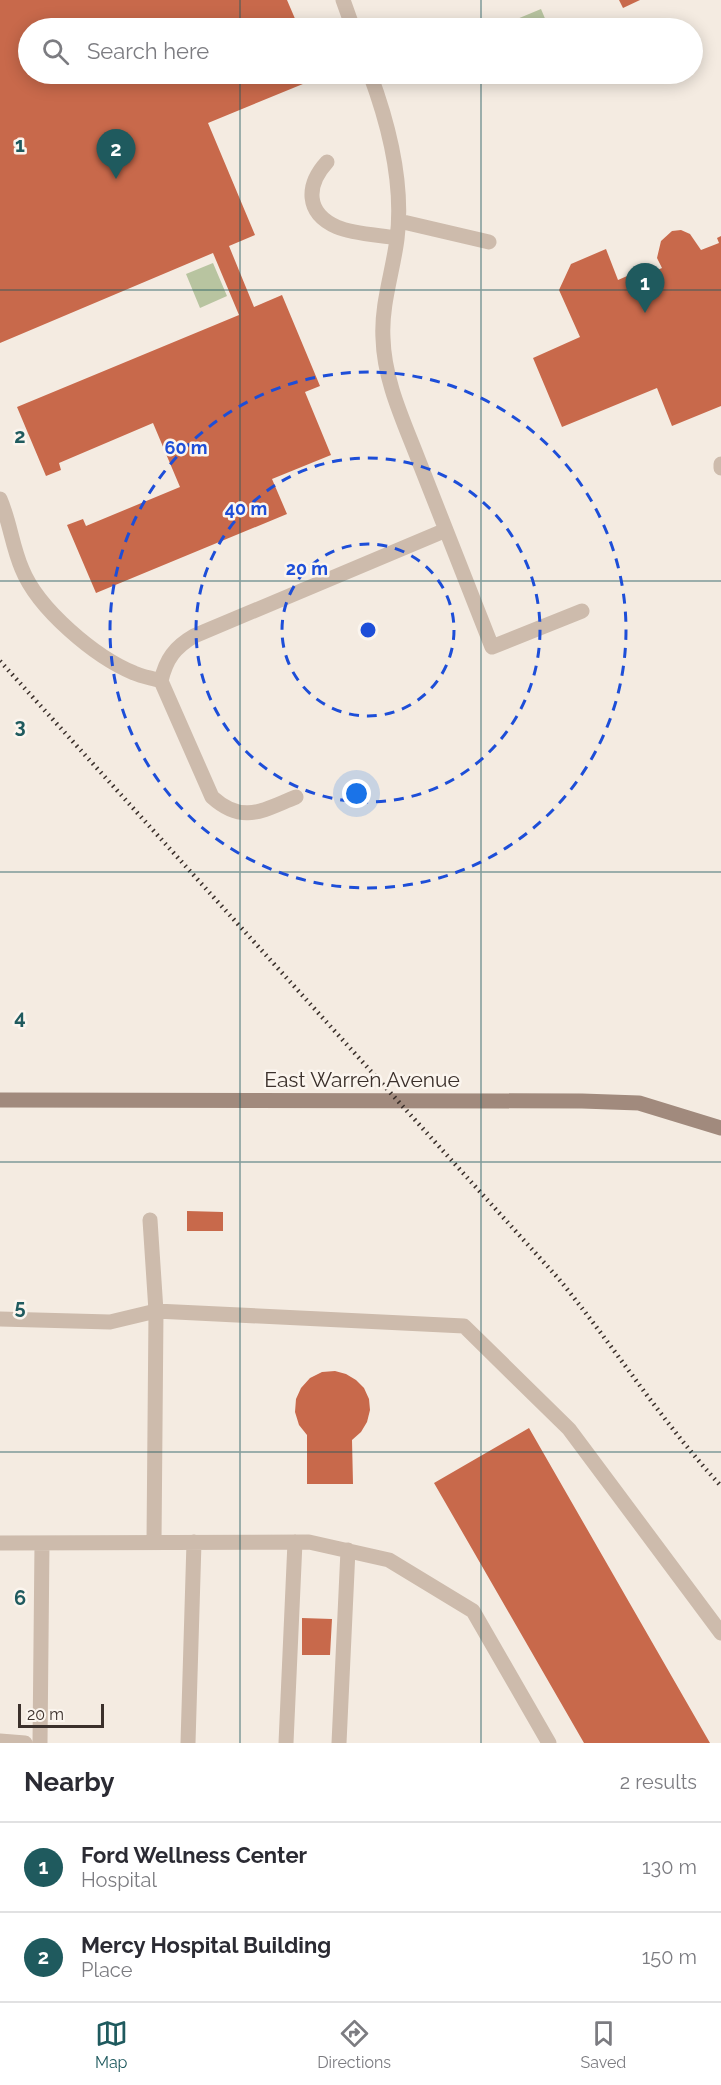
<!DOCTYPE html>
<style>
body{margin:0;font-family:Raleway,sans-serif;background:#f2f2f3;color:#2b2b33}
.scale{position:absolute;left:18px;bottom:15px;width:86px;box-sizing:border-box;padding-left:6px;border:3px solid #3b302b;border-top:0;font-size:16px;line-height:21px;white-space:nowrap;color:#3b302b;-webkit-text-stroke:4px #fbf5ee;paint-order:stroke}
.you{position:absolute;left:357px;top:794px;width:21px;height:21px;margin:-15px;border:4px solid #fff;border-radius:50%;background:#1a73e8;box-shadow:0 0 0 9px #1a73e833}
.badge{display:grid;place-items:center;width:39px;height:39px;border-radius:50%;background:#1f5a5e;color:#fff;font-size:20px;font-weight:700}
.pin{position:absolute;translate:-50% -50px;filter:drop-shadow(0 2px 3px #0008)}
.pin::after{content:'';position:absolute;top:32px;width:21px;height:18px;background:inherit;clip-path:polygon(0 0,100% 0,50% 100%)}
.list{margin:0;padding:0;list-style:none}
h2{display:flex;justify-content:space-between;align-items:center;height:78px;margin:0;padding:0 24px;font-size:26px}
h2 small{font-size:20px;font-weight:400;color:#7c7c81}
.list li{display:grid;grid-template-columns:39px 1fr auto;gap:18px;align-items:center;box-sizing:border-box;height:90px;padding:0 24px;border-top:2px solid #e1e1e2}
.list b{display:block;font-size:22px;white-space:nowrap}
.list p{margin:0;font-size:20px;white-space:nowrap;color:#7c7c81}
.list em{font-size:20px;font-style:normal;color:#7c7c81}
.icon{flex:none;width:33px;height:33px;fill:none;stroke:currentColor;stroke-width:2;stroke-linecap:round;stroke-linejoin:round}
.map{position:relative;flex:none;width:721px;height:1743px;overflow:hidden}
.search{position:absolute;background:#fff;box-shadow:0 3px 15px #0003;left:18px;right:18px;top:18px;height:66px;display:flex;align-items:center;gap:15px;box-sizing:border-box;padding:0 21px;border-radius:33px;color:#7c7c81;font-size:22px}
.sheet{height:258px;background:#fff}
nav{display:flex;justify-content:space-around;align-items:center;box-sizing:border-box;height:84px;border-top:2px solid #e1e1e2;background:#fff;font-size:16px;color:#7c7c81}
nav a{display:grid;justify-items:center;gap:3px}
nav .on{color:#1f5a5e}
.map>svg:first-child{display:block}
.green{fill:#b8c4a0}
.building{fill:#c8694b}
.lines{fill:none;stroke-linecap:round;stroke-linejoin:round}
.service{stroke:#cdbbac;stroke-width:15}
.secondary{stroke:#a18a7d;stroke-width:15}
.rail{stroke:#3b302b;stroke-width:4.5;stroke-dasharray:1.5 4.5;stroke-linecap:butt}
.grid{fill:none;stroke:#1f5a5e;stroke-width:1.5;stroke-opacity:0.55}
.ring{fill:none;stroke:#1d4ed8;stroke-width:3;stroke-dasharray:10 8}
.labels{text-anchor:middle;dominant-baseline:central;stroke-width:5;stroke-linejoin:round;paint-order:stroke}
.street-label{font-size:21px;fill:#3b302b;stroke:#fbf5ee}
.grid-label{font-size:20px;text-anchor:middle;font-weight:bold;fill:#1f5a5e;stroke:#fbf5ee;stroke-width:5;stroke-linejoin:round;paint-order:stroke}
.centre{fill:#1d4ed8;stroke:#fbf5ee;stroke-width:3}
.ring-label{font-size:18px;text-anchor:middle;font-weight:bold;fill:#1d4ed8;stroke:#fbf5ee;stroke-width:5;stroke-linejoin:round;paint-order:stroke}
</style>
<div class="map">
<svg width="721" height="1743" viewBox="0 0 721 1743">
<rect width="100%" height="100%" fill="#f4ebe1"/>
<path class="green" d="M541 9 549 28H495Z
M213 263 227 296 200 308 186 274Z"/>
<path class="building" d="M0 0H287L299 28H28V74H318L320 77 208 123 255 235 229 246 254 307 282 295 320 386 305 392 331 455 272 479 287 514 96 593 67 525 83 519 86 526 180 487 153 423 59 463 61 470 46 476 17 407 239 315 213 253 0 343Z
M619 0H640L623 8Z
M681 230 690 234 701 250 719 243 717 238 721 236V406L672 426 657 388 562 427 533 358 580 337 559 290 571 264 606 249 618 280 641 270 644 276 662 268 657 258 661 241 672 231Z
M187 1211 223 1212V1231H187Z
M335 1371 346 1374 356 1380 364 1388 369 1399 370 1410 367 1422 361 1432 352 1440 353 1484H307V1435L299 1425 295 1412 296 1399 301 1388 310 1378 322 1372Z
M529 1428 710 1743H584L434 1483Z
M302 1618 332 1619 330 1655H302Z"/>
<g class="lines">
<path class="service" d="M343 0 353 28
M370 74C389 125 404 184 397 239 393 271 381 305 383 338 384 382 405 424 420 464 444 525 468 586 492 647L582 611
M327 162C306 185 305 213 337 227 353 234 380 235 397 238
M399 221 489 242
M721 464V468
M0 499C10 522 12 546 22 569 38 609 95 657 134 673 143 677 152 678 161 681 166 659 175 647 194 636L446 530
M161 681 212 797C243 825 263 810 296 797
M150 1220 156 1311 154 1542
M0 1319 110 1322 156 1311 464 1326 569 1429 721 1633
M0 1543 309 1542 389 1560 473 1611 549 1743
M0 1741 25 1743
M40 1743 42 1543
M188 1743 194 1542
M286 1743 295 1542
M339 1743 348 1550"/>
<path class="secondary" d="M0 1100 582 1101 639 1103 721 1128"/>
<path class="rail" d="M0 661 558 1278C614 1346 661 1421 721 1486"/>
</g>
<path class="grid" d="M240 0V28M481 0V28M240 74V1743M481 74V1743M0 290H721M0 581H721M0 872H721M0 1162H721M0 1452H721"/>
<g class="ring">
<circle cx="368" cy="630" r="86"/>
<circle cx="368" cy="630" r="172"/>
<circle cx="368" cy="630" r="258"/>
</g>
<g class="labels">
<g class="street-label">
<text x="362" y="1079">East Warren Avenue</text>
</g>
</g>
<g class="grid-label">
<text x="20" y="152">1</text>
<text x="20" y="443">2</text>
<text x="20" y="733">3</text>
<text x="20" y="1024">4</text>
<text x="20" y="1314">5</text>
<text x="20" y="1605">6</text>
</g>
<circle cx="368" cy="630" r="9" class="centre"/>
<g class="ring-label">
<text x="186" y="454">60 m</text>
<text x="246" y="515">40 m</text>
<text x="307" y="575">20 m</text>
</g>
</svg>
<div class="scale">20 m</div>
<div class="you"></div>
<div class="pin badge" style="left:645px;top:313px">1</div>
<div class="pin badge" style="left:116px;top:179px">2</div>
<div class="search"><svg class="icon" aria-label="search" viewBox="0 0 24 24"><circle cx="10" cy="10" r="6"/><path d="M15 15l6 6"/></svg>Search here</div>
</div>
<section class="sheet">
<h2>Nearby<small>2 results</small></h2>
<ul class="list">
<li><span class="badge">1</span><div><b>Ford Wellness Center</b><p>Hospital</p></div><em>130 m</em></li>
<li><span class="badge">2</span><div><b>Mercy Hospital Building</b><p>Place</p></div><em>150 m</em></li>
</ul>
</section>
<nav>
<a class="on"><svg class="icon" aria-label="map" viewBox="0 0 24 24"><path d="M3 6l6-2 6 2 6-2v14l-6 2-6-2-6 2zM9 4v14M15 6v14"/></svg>Map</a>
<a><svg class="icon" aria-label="directions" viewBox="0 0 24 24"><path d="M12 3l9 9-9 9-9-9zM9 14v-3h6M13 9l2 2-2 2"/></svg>Directions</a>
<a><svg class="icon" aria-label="saved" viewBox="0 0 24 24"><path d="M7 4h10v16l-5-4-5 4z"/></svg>Saved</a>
</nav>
